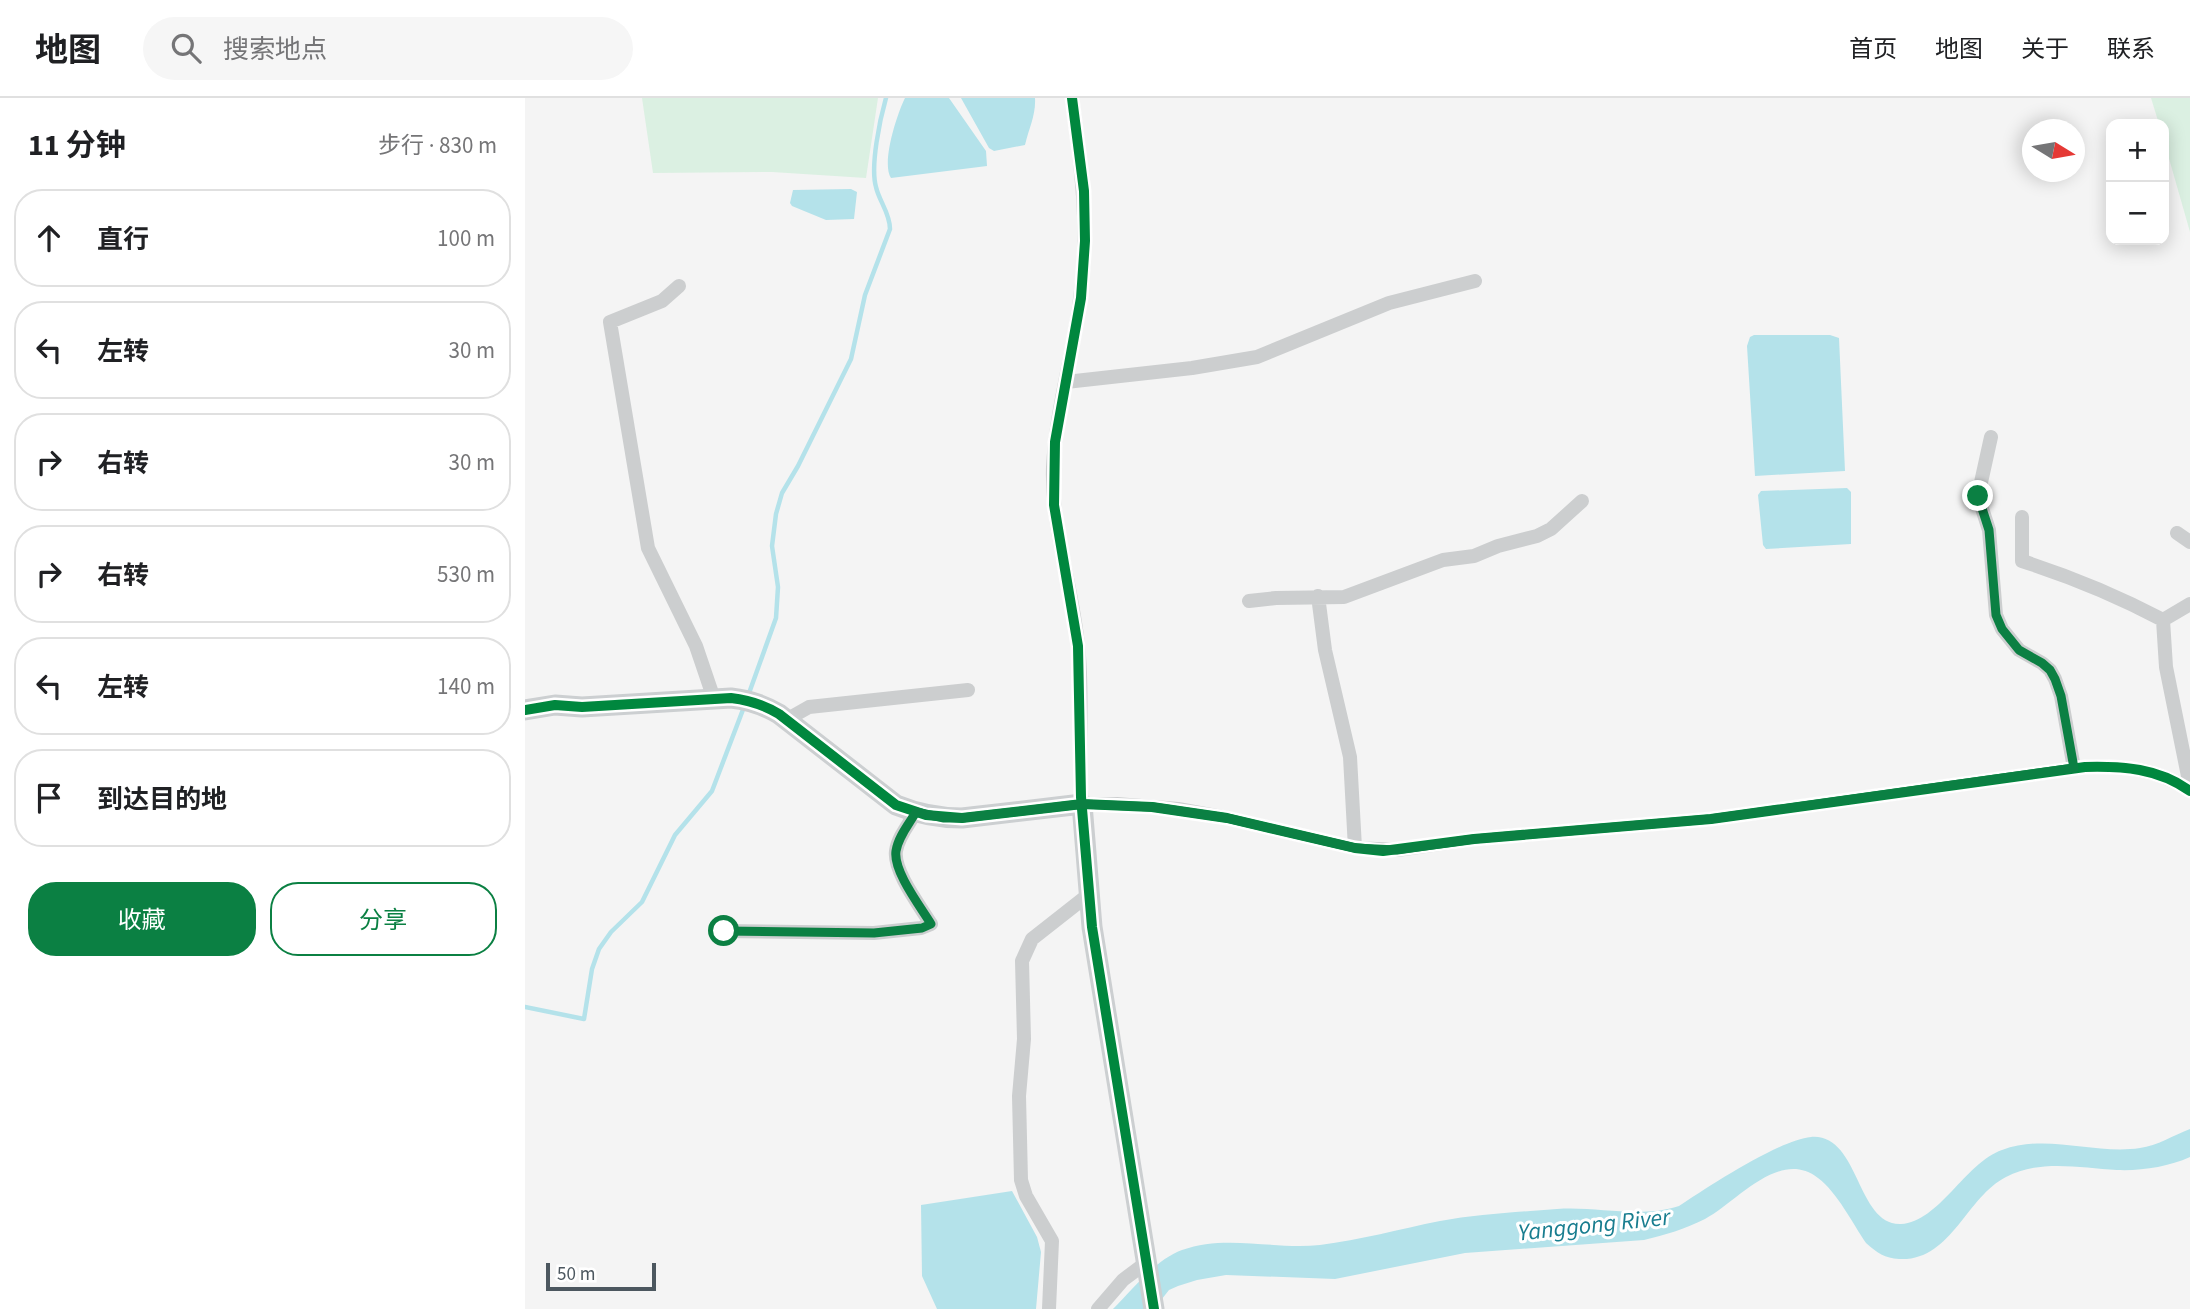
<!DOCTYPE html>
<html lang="zh">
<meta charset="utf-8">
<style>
body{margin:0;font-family:"Source Sans 3","Noto Sans SC",sans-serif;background:#f6f6f6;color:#202124}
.controls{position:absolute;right:21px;top:21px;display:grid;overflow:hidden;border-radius:14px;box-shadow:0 4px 18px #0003}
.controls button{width:63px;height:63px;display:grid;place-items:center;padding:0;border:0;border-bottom:2px solid #e0e0e0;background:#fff;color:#202124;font:35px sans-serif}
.compass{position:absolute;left:1497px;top:21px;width:63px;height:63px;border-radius:50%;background:#fff;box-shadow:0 4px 18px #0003;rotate:101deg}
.scale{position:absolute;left:21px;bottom:18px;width:110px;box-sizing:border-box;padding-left:7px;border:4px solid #4c575f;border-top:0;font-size:19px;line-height:24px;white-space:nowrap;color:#4c575f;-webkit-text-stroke:5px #fff;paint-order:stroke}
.stop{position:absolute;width:21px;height:21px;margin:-16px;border:5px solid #0b8043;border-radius:50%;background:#fff}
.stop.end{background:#0b8043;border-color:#fff;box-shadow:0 2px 7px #0008}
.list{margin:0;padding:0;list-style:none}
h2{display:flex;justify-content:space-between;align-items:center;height:91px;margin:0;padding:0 28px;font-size:30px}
h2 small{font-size:23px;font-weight:400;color:#757577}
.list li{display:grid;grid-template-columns:46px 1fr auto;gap:21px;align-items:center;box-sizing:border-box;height:98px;margin:0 14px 14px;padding:0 14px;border:2px solid #e0e0e0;border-radius:28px}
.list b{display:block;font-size:26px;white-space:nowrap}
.list em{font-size:23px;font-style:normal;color:#757577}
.actions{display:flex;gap:14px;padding:21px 28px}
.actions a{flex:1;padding:16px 0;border:2px solid #0b8043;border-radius:28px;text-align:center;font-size:24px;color:#0b8043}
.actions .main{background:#0b8043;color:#fff}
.icon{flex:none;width:38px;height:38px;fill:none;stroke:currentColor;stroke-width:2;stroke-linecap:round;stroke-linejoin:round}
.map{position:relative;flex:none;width:1665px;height:1211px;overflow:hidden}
header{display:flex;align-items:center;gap:42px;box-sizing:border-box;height:98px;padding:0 35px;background:#fff;border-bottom:2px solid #e0e0e0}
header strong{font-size:33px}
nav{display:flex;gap:38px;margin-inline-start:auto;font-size:24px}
.search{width:490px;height:63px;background:#f6f6f6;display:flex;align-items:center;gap:18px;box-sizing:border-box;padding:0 24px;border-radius:38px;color:#757577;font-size:26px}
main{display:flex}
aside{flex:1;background:#fff}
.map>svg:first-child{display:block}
.green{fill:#dbf0e2}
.water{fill:#b4e2ea}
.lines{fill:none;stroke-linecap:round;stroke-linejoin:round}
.stream{stroke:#b4e2ea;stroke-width:4.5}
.street{stroke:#cccecf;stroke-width:14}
.secondary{stroke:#cccfd1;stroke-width:21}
.cycleway-casing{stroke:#fff;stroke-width:15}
.cycleway{stroke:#00873e;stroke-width:10}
.route{stroke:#0b8043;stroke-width:9}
.labels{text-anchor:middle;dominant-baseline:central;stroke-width:6;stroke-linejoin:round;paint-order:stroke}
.water-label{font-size:24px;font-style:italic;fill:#187d8f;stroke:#fff}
</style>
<header>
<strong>地图</strong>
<div class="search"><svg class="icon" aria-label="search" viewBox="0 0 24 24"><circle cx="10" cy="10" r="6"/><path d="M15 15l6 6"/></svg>搜索地点</div>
<nav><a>首页</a><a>地图</a><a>关于</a><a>联系</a></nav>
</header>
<main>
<aside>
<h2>11 分钟<small>步行 · 830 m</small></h2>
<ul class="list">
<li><svg class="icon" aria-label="ahead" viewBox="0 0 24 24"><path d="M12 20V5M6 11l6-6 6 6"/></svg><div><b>直行</b></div><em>100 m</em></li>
<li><svg class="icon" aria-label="left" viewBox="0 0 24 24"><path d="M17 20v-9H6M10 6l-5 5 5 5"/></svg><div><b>左转</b></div><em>30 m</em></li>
<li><svg class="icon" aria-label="right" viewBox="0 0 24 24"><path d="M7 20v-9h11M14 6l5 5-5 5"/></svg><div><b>右转</b></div><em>30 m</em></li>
<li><svg class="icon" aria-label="right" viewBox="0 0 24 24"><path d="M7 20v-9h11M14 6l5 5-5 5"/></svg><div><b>右转</b></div><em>530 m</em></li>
<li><svg class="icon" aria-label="left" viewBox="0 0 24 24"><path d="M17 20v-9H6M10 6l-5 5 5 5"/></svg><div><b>左转</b></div><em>140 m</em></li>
<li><svg class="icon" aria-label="arrive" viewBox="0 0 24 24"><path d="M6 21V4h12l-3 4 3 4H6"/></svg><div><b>到达目的地</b></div></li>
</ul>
<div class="actions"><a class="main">收藏</a><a>分享</a></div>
</aside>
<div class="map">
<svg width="1665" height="1211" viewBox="0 0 1665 1211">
<rect width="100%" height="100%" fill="#f4f4f4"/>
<path class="green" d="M117 0H353L341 80 247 74 128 75Z
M1626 0H1665V134L1639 43V26H1634Z"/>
<path class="water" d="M380 0H424L461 53 462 68 366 80C356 65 372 16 380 0Z
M436 0H510C511 17 504 30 500 47L469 53 464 50Z
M326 91 332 94 329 121 301 122 267 108 265 105 268 92Z
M1229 237H1305L1314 240 1320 373 1230 378 1222 248 1225 239Z
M1322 390 1326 394V446L1241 451 1238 447 1233 397 1236 393Z
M1665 1031V1059C1643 1069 1616 1073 1592 1072 1555 1070 1515 1061 1481 1079 1441 1099 1426 1164 1374 1161 1360 1160 1352 1155 1341 1145 1328 1126 1312 1094 1293 1080 1254 1050 1212 1104 1180 1121 1160 1131 1140 1137 1119 1142L940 1155 810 1181 701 1177 672 1182 653 1188 644 1192 629 1211H588C608 1191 630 1162 657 1152 701 1136 749 1152 795 1147 835 1142 875 1131 915 1123 953 1116 994 1114 1032 1111 1072 1108 1115 1121 1154 1108 1183 1089 1254 1042 1286 1039 1335 1035 1331 1128 1376 1126 1414 1124 1440 1065 1477 1052 1522 1035 1570 1057 1615 1050 1632 1048 1649 1037 1665 1031Z
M487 1093 512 1139 516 1154 511 1211H412L397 1178 396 1107Z"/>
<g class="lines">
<path class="stream" d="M223 598 251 520 253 489 247 448 251 416 257 395 273 368 326 261 340 197 365 131C365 115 354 103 351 89 345 68 355 21 361 0
M0 909 59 921 67 871 74 851 86 834 117 804 150 737 187 693 219 609"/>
<path class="street" d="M547 0C556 67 565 133 555 201 548 257 531 312 528 369 526 429 547 487 553 547 559 600 552 653 557 706H592L653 711 702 720 830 750 872 752 949 741 1186 721 1560 669C1598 668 1633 670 1665 693
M154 188 137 203 85 224 123 450 171 548 189 601
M541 284 667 270 732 259 864 205 950 183
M1466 339 1453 398 1464 432 1471 517 1477 531 1494 552 1517 565 1525 572 1530 581 1536 598 1549 670
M1497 419V463C1547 479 1591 497 1638 522L1665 506
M1652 435 1665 444
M793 498 800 552 825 659 830 750
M724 503 751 500 819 499 918 462 949 458 973 448 1012 438 1026 431 1057 403
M1638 522 1641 569 1665 688
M261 622 284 609 443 592
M199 833 349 835 396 830 406 826C395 808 368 773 371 753 373 739 384 726 391 714
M524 1211 527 1143 501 1098 496 1082 494 998 499 941 497 863 507 841 563 797
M573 1211 598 1182 622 1164"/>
<path class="secondary" d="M0 612 30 607 57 609 206 600C224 602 239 607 254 616L371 707C393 716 414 720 437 720L557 706 567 829 629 1211"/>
<g class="cycleway-casing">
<path id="cycleway" d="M547 0 559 93 560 143 556 200 530 344 529 407 553 548 556 699 567 829 629 1211
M0 612 30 607 57 609 206 600C224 602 239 607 254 616L371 707 401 717 437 720 557 706 627 709 702 720 830 750 858 753 949 741 1186 721 1560 669C1598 668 1633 670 1665 693"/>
</g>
<use href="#cycleway" class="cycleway"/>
</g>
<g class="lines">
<path class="route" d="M199 833 349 835 397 830 406 826C395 808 368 773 371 753 373 739 384 726 391 714L419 720H437L557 706 628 709 702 720 830 750 872 752 949 741 1185 721 1549 670 1536 598 1530 581 1525 572 1517 565 1494 552 1477 531 1471 517 1464 432 1453 398"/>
</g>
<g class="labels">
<g class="water-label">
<text transform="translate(1069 1127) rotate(-6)">Yanggong River</text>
</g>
</g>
</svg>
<div class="controls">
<button>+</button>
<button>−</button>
</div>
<svg class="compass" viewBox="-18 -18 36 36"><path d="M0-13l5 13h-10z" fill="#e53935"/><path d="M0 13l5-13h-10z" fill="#757577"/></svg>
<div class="scale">50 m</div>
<div class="stop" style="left:199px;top:833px"></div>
<div class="stop end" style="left:1453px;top:398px"></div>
</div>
</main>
